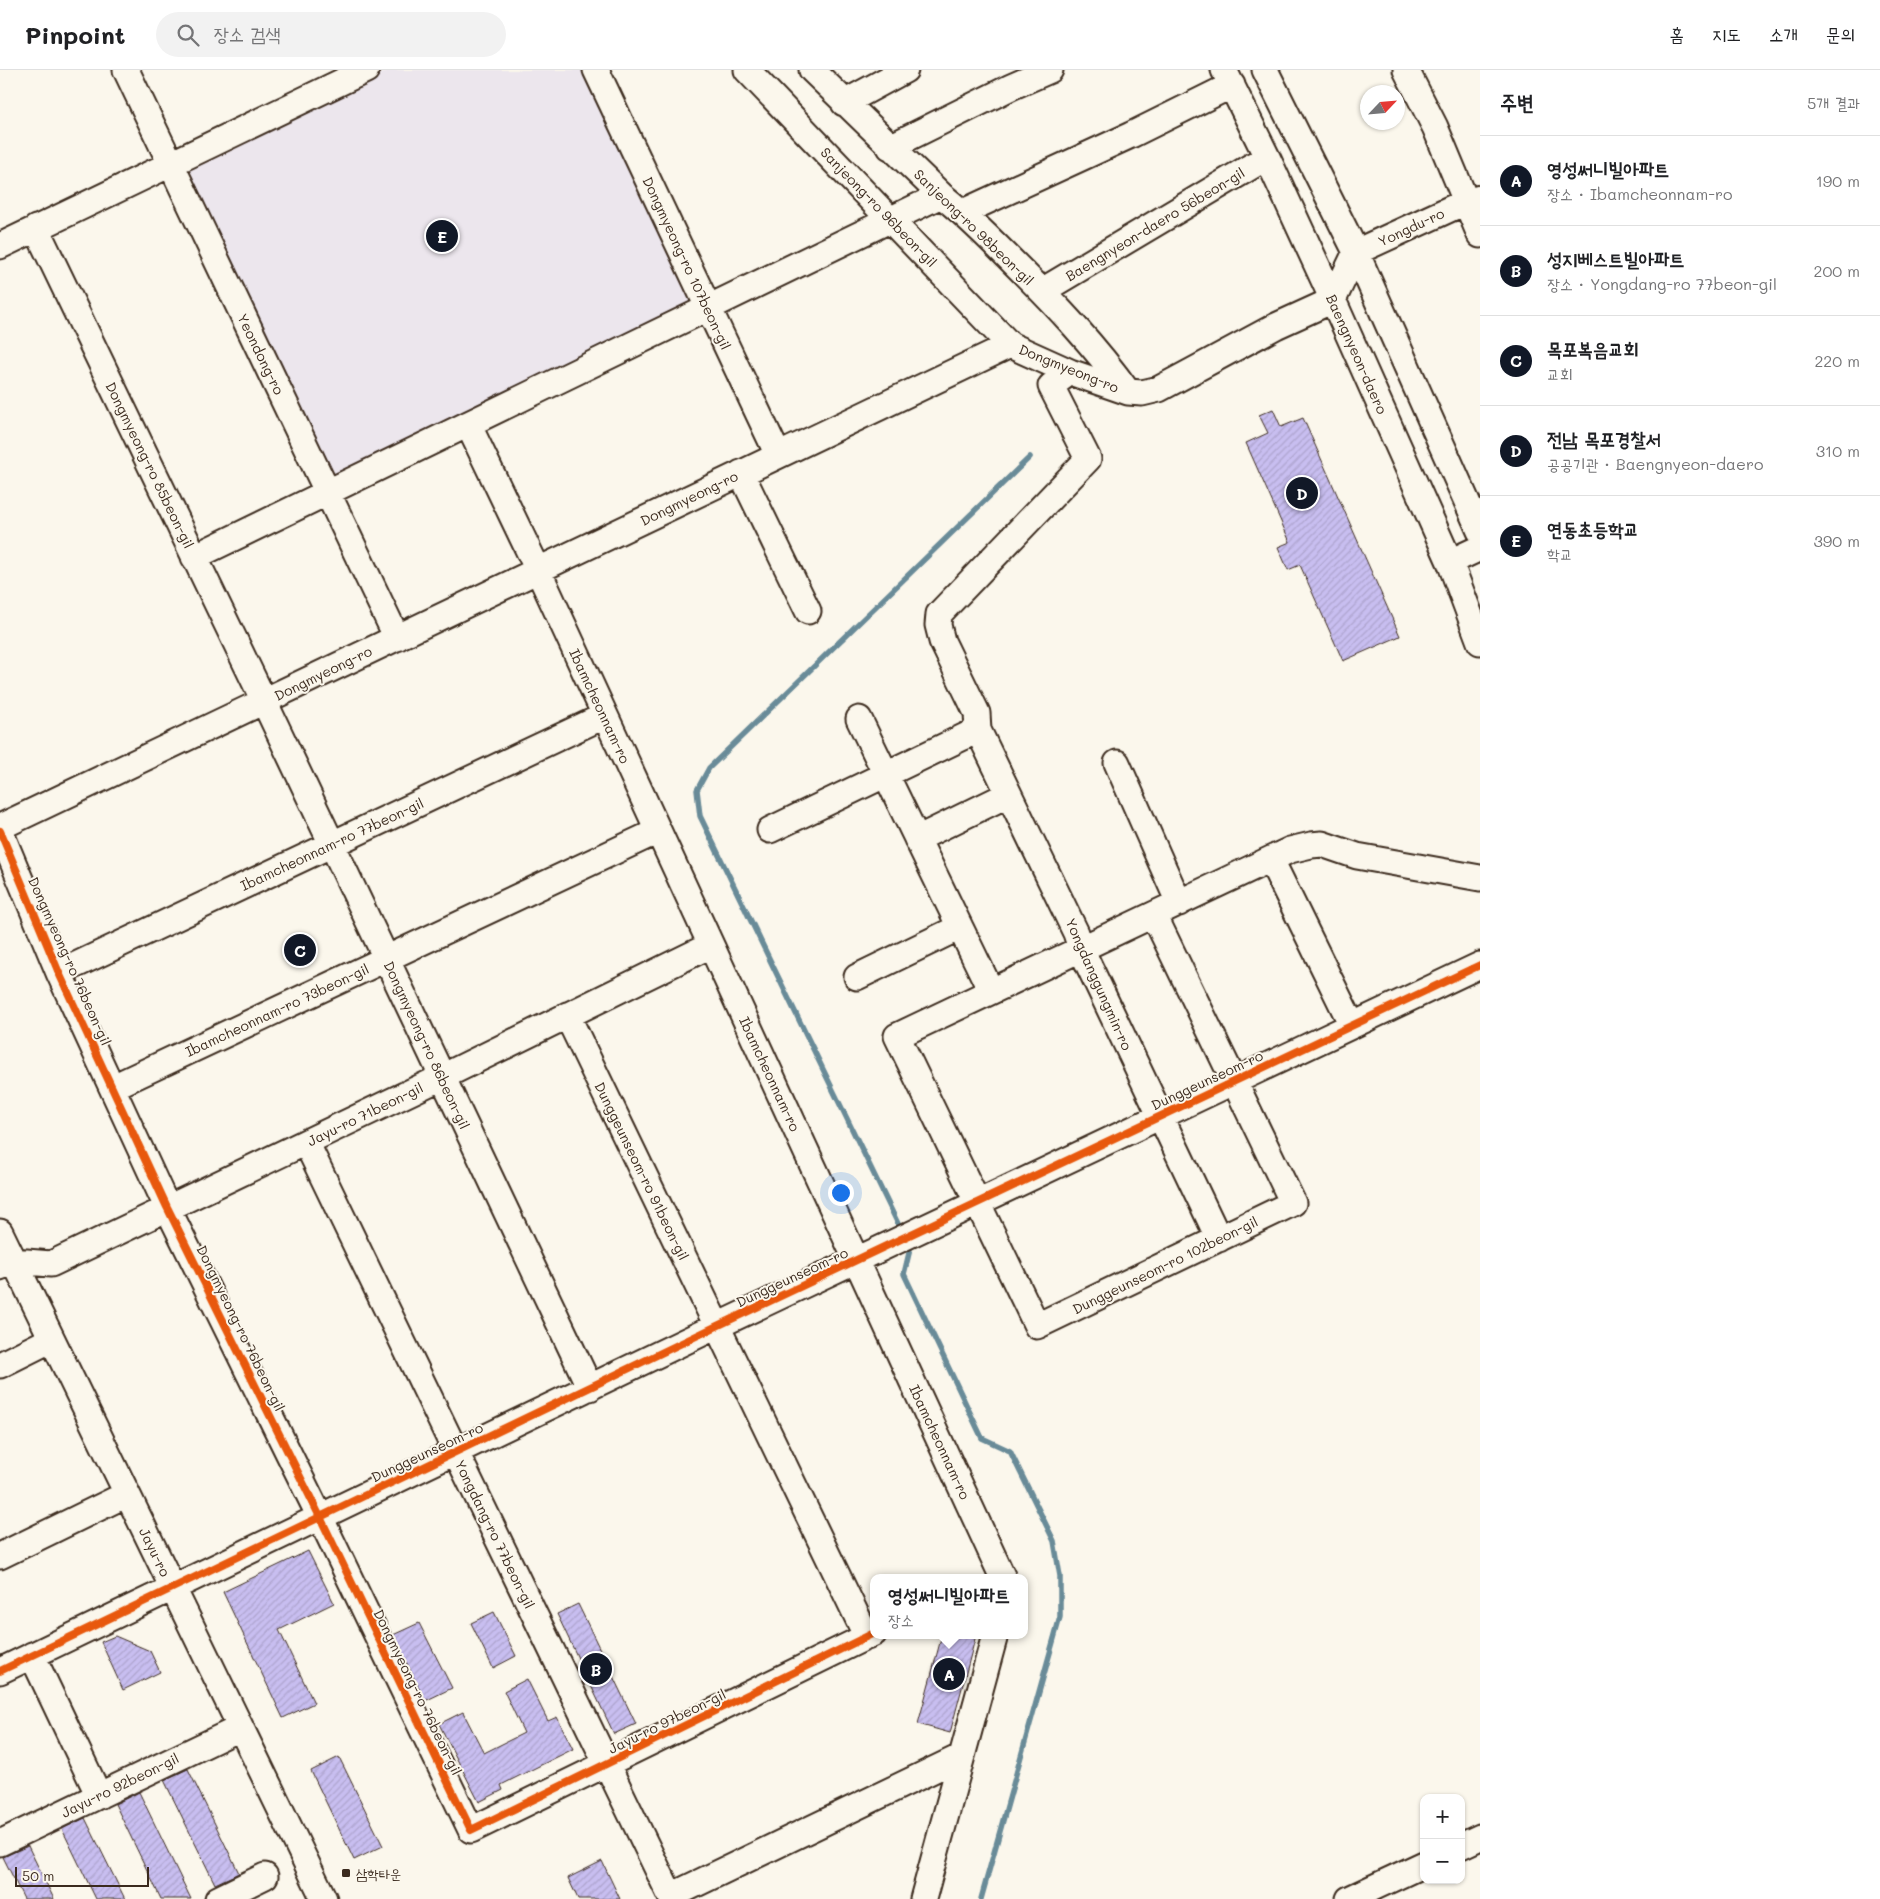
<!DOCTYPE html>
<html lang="ko">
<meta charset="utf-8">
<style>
body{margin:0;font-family:Mali,"Poor Story",sans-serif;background:#f2f2f2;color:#202124}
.controls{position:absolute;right:15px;bottom:15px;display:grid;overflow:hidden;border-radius:10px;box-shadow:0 1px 4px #0004}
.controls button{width:45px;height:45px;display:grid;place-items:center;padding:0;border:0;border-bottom:1px solid #e0e0e0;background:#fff;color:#202124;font:25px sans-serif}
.compass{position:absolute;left:1360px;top:15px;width:45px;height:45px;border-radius:50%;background:#fff;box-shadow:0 1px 4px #0004;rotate:64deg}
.scale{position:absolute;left:15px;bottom:12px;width:134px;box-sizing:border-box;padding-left:5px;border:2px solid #3b2a1e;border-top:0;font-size:14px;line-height:18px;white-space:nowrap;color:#3b2a1e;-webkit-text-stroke:4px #fbf7ec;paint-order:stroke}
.you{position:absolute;left:840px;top:1122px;width:18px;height:18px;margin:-12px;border:4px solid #fff;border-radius:50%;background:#1a73e8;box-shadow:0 0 0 8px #1a73e833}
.badge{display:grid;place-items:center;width:32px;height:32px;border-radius:50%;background:#111827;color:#fff;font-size:16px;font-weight:700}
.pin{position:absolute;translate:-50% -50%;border:2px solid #fff;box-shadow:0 1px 5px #0006}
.popup{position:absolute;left:870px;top:1504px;width:158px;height:65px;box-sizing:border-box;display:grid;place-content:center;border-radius:10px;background:#fff;filter:drop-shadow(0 1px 4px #0005);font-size:16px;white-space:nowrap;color:#757577}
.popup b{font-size:19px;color:#202124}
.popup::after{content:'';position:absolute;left:50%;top:100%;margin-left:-10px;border:10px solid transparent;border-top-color:#fff}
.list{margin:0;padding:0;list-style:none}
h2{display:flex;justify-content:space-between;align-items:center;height:65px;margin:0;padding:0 20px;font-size:21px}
h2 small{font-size:16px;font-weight:400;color:#757577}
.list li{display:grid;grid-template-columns:32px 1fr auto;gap:15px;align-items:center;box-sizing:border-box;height:90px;padding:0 20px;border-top:1px solid #e0e0e0}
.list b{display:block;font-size:19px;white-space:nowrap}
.list p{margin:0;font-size:16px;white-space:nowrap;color:#757577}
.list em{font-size:16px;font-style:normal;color:#757577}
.icon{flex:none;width:28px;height:28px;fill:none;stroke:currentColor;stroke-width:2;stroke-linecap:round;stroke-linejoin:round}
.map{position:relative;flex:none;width:1480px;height:1829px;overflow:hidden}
header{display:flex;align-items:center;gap:30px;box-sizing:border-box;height:70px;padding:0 25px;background:#fff;border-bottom:1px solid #e0e0e0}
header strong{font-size:24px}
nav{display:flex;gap:28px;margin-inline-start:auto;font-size:18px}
.search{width:350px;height:45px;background:#f2f2f2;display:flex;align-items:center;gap:12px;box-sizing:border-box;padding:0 18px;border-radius:28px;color:#757577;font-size:19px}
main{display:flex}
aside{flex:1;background:#fff}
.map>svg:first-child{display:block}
.built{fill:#ece6ed}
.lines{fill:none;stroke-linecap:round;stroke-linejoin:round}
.stream{stroke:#698b98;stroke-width:5.5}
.building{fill:url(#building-hatch);stroke:#3b2a1e}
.minor-casing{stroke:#3b2a1e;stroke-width:29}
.minor{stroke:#fbf7ec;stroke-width:25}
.cycleway-casing{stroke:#fbf7ec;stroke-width:11}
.cycleway{stroke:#e8590c;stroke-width:8}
.poi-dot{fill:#3b2a1e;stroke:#fbf7ec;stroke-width:2}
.labels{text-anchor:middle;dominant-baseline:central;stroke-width:4;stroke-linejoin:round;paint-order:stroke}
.street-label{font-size:14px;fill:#3b2a1e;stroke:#fbf7ec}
.poi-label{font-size:14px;fill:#3b2a1e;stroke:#fbf7ec;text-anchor:start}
</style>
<header>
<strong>Pinpoint</strong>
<div class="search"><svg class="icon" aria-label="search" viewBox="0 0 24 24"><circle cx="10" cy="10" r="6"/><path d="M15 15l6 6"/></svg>장소 검색</div>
<nav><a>홈</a><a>지도</a><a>소개</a><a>문의</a></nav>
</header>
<main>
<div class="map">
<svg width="1480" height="1829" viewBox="0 0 1480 1829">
<defs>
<pattern id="building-hatch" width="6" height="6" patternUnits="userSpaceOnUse" patternTransform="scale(1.25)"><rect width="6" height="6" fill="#c8bef0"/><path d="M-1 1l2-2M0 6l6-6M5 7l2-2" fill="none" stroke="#ada3cd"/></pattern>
</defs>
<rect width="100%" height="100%" fill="#fbf7ec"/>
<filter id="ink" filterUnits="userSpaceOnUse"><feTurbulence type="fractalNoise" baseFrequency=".02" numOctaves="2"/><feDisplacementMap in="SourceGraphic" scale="10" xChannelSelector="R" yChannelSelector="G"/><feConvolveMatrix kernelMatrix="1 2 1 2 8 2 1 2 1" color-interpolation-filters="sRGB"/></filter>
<g filter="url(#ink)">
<path class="built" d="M389 0H586L699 236 334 409 185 96Z"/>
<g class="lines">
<path class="stream" d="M902 1162 700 746 697 720 709 698 1030 387
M907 1172 910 1179 904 1204 982 1368 1010 1381 1054 1471 1060 1506V1547L981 1829"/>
</g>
<path class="building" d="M1273 339 1281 357 1303 348 1400 566 1343 591 1300 495 1288 500 1278 477 1290 472 1246 373 1268 363 1259 345Z
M308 1481 334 1533 279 1560 314 1633 283 1648 223 1522Z
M578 1534 636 1654 614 1664 557 1544Z
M494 1542 516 1586 493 1598 471 1553Z
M419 1553 452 1618 425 1631 393 1565Z
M942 1565H976L950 1663 918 1654Z
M115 1566 150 1581 160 1602 123 1620 101 1572Z
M527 1609 548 1651 557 1647 573 1679 501 1715 503 1720 479 1732 439 1654 463 1642 484 1683 524 1663 504 1621Z
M339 1687 383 1776 354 1790 311 1701Z
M188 1699 239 1803 215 1814 164 1710Z
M139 1722 191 1829H161L115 1734Z
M85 1748 125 1829H96L62 1759Z
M28 1776 54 1829H24L3 1787Z
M602 1791 620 1829H578L568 1808Z"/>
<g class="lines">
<g class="minor-casing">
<path id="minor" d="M126 0 397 568
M596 0 778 385
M747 0 1010 275 1070 302 1128 322 1142 323 1159 319 1276 256 1333 230 1356 182 1465 132 1480 128
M812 0 941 125C968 146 992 171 1016 195 1056 235 1095 276 1128 322
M1224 0 1267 87 1333 230 1450 492 1480 572
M1265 0 1356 182 1480 461
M1406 0 1435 57 1480 165
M844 33 905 0
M890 77 1011 17 1050 0
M963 142 1131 65 1232 15
M36 158 264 631 590 1318
M0 176 366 0
M1042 221 1267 87
M1070 302 1051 316 1088 389 939 544 938 555 942 571 977 643 978 660 1076 863 1081 879 1219 1169
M468 354 538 500 1003 1508
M741 403 808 541
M194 487 941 125
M1450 492 1480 478
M859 649 991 921
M1117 693 1179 833
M0 757 1010 275
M770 760 978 660
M0 761 59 903 167 1137 320 1447 471 1760 874 1563
M917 769 1009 724
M1271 790 1352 955
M1154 845 1293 1133 1037 1256 897 966 1290 780 1311 775 1322 774 1357 786 1480 808
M59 903 604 646
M857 907 960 857
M567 945 867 1567
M113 1017 658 761
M306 1072 672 1829
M0 1162 324 1829
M0 1197 14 1191 51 1194 442 1007 711 875
M0 1295 52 1269
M0 1486 127 1424
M32 1585 99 1726
M0 1601 717 1256 1480 895
M0 1773 240 1658
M1461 1776 1480 1767
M671 1826 962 1686
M218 1829 265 1806
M923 1829 995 1565
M1349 1829 1424 1794"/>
</g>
<use href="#minor" class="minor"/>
<g class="cycleway-casing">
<path id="cycleway" d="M0 761 59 903 167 1137 320 1447 471 1760 874 1563
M0 1601 717 1256 1480 895"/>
</g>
<use href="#cycleway" class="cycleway"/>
</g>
</g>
<rect class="poi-dot" x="341" y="1798" width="10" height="10" rx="2.5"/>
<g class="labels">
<g class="street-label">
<text transform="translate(879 137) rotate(46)">Sanjeong-ro 96beon-gil</text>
<text transform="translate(1155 154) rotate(-31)">Baengnyeon-daero 56beon-gil</text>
<text transform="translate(974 157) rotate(44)">Sanjeong-ro 98beon-gil</text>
<text transform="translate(1411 157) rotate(-25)">Yongdu-ro</text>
<text transform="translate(687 193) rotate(65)">Dongmyeong-ro 107beon-gil</text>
<text transform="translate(261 284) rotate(64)">Yeondong-ro</text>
<text transform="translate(1357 284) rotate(66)">Baengnyeon-daero</text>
<text transform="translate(1069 298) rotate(22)">Dongmyeong-ro</text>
<text transform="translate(150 395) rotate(64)">Dongmyeong-ro 85beon-gil</text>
<text transform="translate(689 428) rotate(-26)">Dongmyeong-ro</text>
<text transform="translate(323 603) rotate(-26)">Dongmyeong-ro</text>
<text transform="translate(600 636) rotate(65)">Ibamcheonnam-ro</text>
<text transform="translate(332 774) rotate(-25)">Ibamcheonnam-ro 77beon-gil</text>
<text transform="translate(70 891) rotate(66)">Dongmyeong-ro 76beon-gil</text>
<text transform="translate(1099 914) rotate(66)">Yongdanggungmin-ro</text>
<text transform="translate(277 940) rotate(-25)">Ibamcheonnam-ro 73beon-gil</text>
<text transform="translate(427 975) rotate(65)">Dongmyeong-ro 86beon-gil</text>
<text transform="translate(770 1004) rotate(65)">Ibamcheonnam-ro</text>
<text transform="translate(1207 1010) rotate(-25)">Dunggeunseom-ro</text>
<text transform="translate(365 1044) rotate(-26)">Jayu-ro 71beon-gil</text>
<text transform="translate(642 1101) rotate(64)">Dunggeunseom-ro 91beon-gil</text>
<text transform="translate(1165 1195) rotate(-26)">Dunggeunseom-ro 102beon-gil</text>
<text transform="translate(792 1207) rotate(-25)">Dunggeunseom-ro</text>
<text transform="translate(241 1258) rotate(64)">Dongmyeong-ro 76beon-gil</text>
<text transform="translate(940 1372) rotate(65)">Ibamcheonnam-ro</text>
<text transform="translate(427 1382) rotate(-25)">Dunggeunseom-ro</text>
<text transform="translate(495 1464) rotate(64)">Yongdang-ro 77beon-gil</text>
<text transform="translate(155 1482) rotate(64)">Jayu-ro</text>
<text transform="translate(418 1622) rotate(64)">Dongmyeong-ro 76beon-gil</text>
<text transform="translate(667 1651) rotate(-26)">Jayu-ro 97beon-gil</text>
<text transform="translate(120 1715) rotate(-26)">Jayu-ro 92beon-gil</text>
</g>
<g class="poi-label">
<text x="356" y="1803">삼학타운</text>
</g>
</g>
</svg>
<div class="controls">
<button>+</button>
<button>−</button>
</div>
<svg class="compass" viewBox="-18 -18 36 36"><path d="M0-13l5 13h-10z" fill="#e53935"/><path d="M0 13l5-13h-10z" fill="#757577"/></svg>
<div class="scale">50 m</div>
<div class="you"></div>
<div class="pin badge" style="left:949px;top:1604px">A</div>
<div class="popup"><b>영성써니빌아파트</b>장소</div>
<div class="pin badge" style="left:596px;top:1599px">B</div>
<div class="pin badge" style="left:300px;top:880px">C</div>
<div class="pin badge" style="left:1302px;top:423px">D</div>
<div class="pin badge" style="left:442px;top:166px">E</div>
</div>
<aside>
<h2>주변<small>5개 결과</small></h2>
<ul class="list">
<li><span class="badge">A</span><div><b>영성써니빌아파트</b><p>장소 · Ibamcheonnam-ro</p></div><em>190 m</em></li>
<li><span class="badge">B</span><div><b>성지베스트빌아파트</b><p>장소 · Yongdang-ro 77beon-gil</p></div><em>200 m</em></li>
<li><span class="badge">C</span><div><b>목포복음교회</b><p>교회</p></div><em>220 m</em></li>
<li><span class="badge">D</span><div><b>전남 목포경찰서</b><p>공공기관 · Baengnyeon-daero</p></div><em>310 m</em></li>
<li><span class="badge">E</span><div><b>연동초등학교</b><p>학교</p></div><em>390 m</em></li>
</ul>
</aside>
</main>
